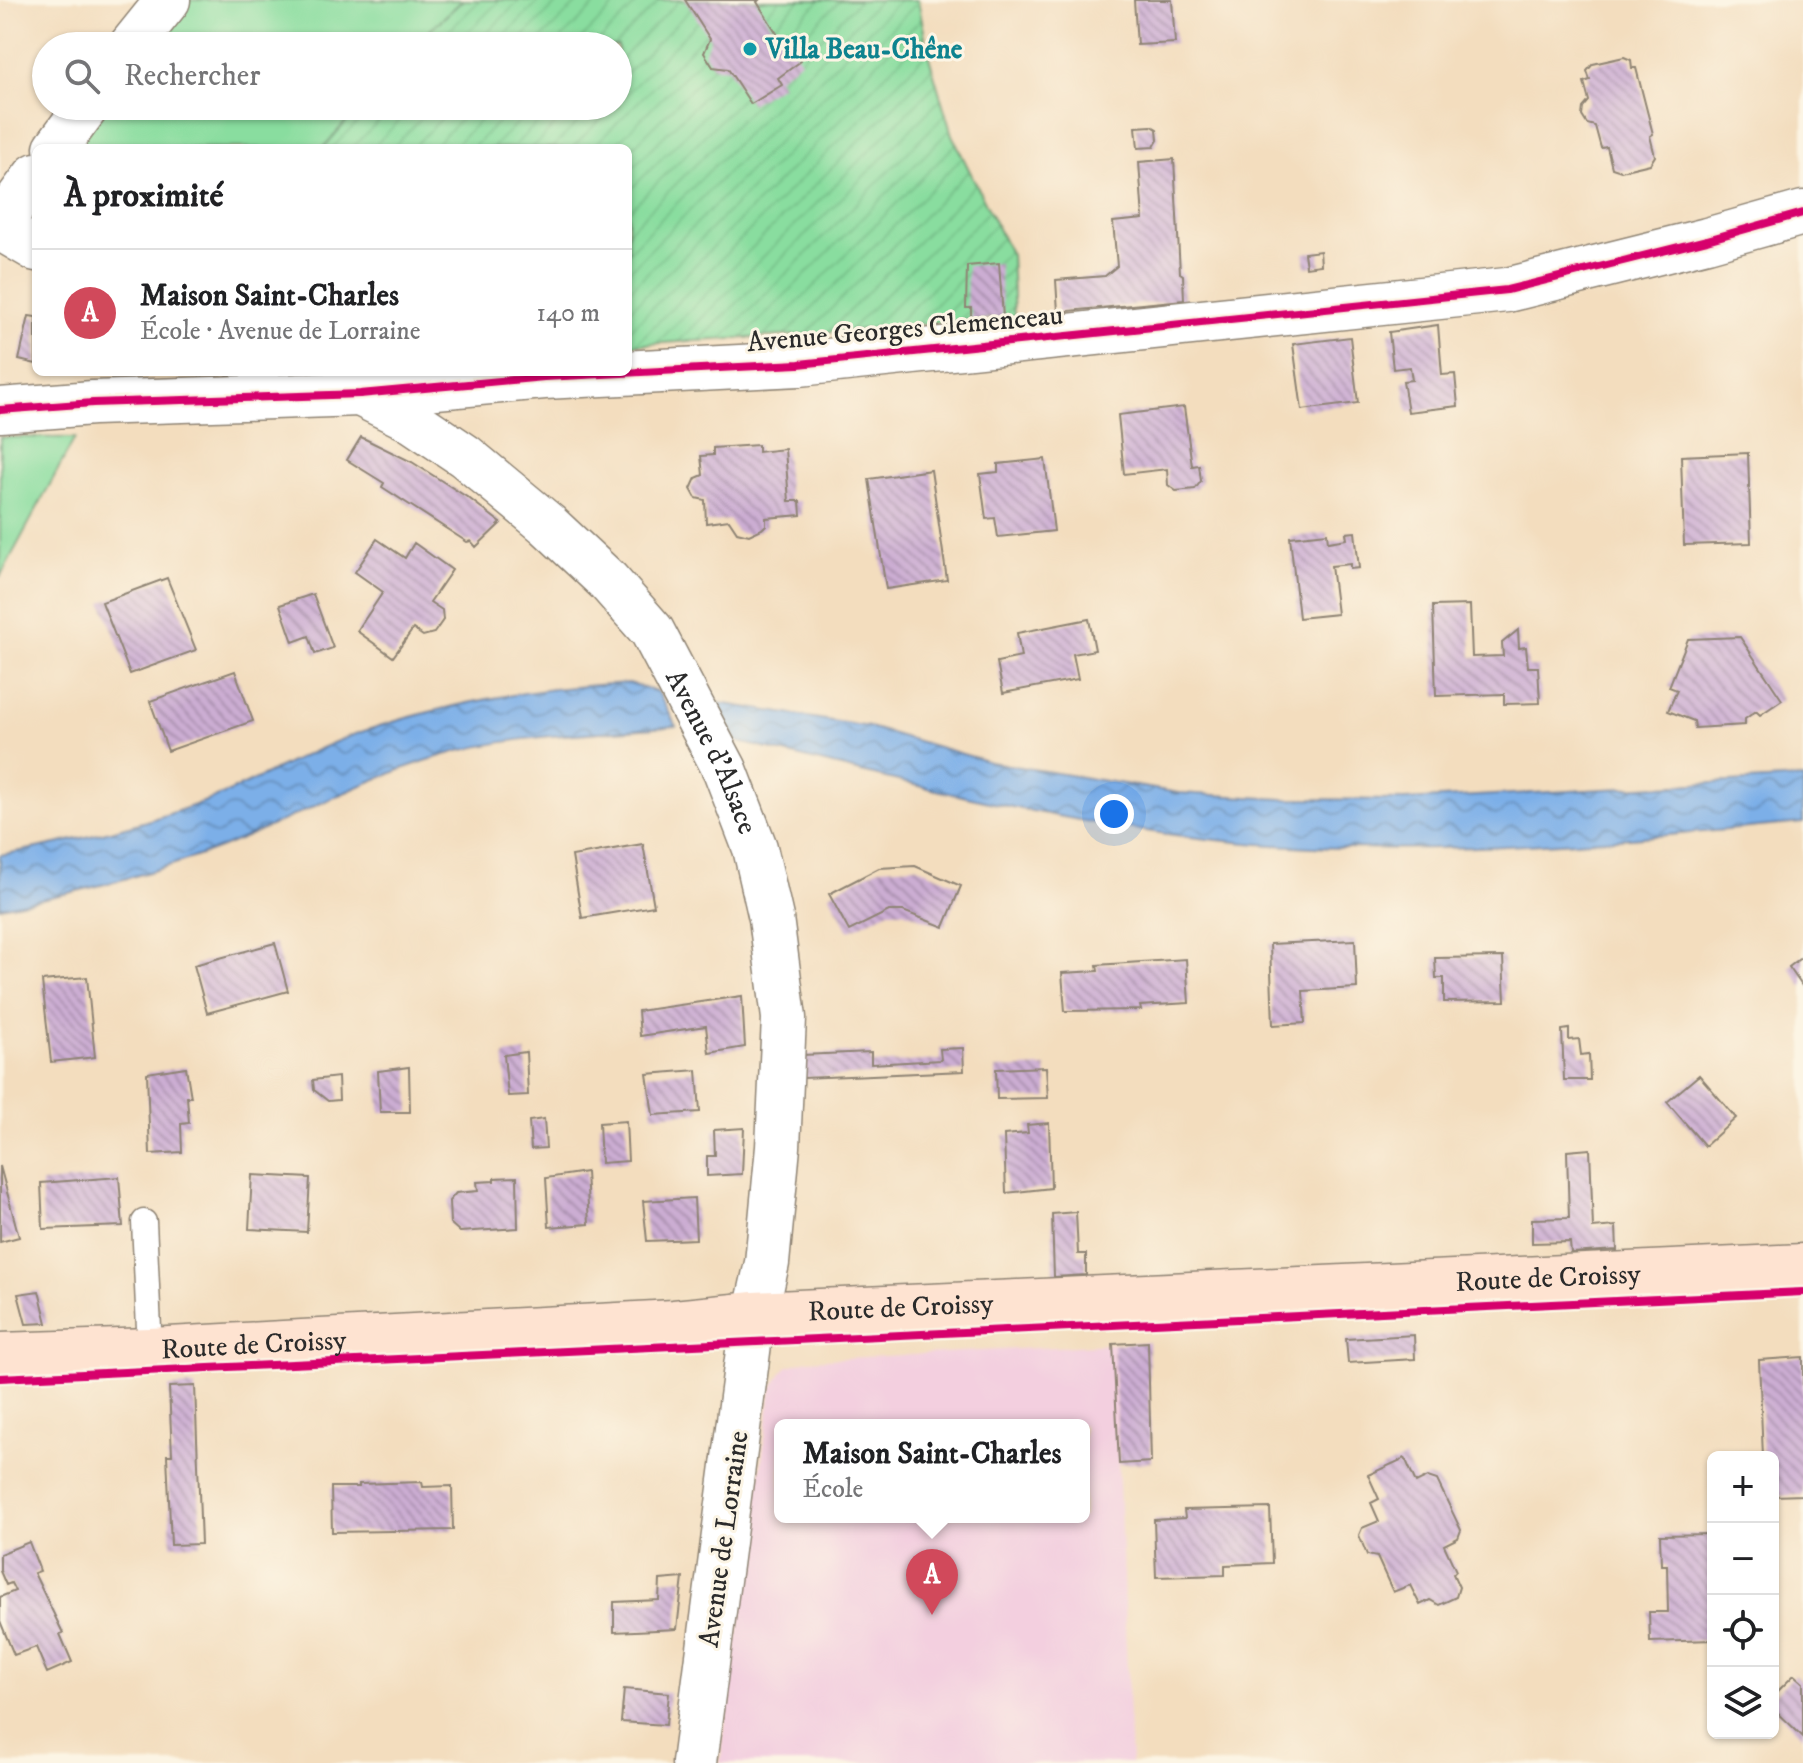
<!DOCTYPE html>
<html lang="fr">
<meta charset="utf-8">
<style>
body{margin:0;font-family:"IM FELL DW Pica",serif;background:#f2f2f2;color:#202124}
.controls{position:absolute;right:24px;bottom:24px;display:grid;overflow:hidden;border-radius:12px;box-shadow:0 2px 6px #0004}
.controls button{width:72px;height:72px;display:grid;place-items:center;padding:0;border:0;border-bottom:2px solid #e0e0e0;background:#fff;color:#202124;font:40px sans-serif}
.you{position:absolute;left:1114px;top:814px;width:28px;height:28px;margin:-20px;border:6px solid #fff;border-radius:50%;background:#1a73e8;box-shadow:0 0 0 12px #1a73e833}
.badge{display:grid;place-items:center;width:52px;height:52px;border-radius:50%;background:#d1495b;color:#fff;font-size:26px;font-weight:700}
.pin{position:absolute;translate:-50% -66px;filter:drop-shadow(0 2px 4px #0008)}
.pin::after{content:'';position:absolute;top:42px;width:28px;height:24px;background:inherit;clip-path:polygon(0 0,100% 0,50% 100%)}
.popup{position:absolute;left:774px;top:1419px;width:316px;height:104px;box-sizing:border-box;display:grid;place-content:center;border-radius:12px;background:#fff;filter:drop-shadow(0 2px 6px #0005);font-size:26px;white-space:nowrap;color:#757577}
.popup b{font-size:30px;color:#202124}
.popup::after{content:'';position:absolute;left:50%;top:100%;margin-left:-16px;border:16px solid transparent;border-top-color:#fff}
.list{margin:0;padding:0;list-style:none}
h2{display:flex;justify-content:space-between;align-items:center;height:104px;margin:0;padding:0 32px;font-size:34px}
h2 small{font-size:26px;font-weight:400;color:#757577}
.list li{display:grid;grid-template-columns:52px 1fr auto;gap:24px;align-items:center;box-sizing:border-box;height:128px;padding:0 32px;border-top:2px solid #e0e0e0}
.list b{display:block;font-size:30px;white-space:nowrap}
.list p{margin:0;font-size:26px;white-space:nowrap;color:#757577}
.list em{font-size:26px;font-style:normal;color:#757577}
.icon{flex:none;width:44px;height:44px;fill:none;stroke:currentColor;stroke-width:2;stroke-linecap:round;stroke-linejoin:round}
.map{position:relative;flex:none;width:1803px;height:1763px;overflow:hidden}
.search{position:absolute;background:#fff;box-shadow:0 2px 6px #0004;left:32px;top:32px;width:600px;height:88px;display:flex;align-items:center;gap:20px;box-sizing:border-box;padding:0 28px;border-radius:44px;color:#757577;font-size:30px}
.panel{position:absolute;background:#fff;box-shadow:0 2px 6px #0004;left:32px;top:144px;width:600px;height:232px;border-radius:12px}
.map>svg:first-child{display:block}
.built{fill:#f3cfdf;fill-rule:evenodd}
.park{fill:#89dd9f;stroke:#5a8465;stroke-width:2}
.garden{fill:url(#garden-furrows);stroke:#5a8465;stroke-width:2}
.water{fill:url(#water-waves);stroke:#546d8a;stroke-width:2}
.building{fill:url(#building-back-hatch)}
.lines{fill:none;stroke-linecap:round;stroke-linejoin:round}
.service-casing{stroke:#8f8474;stroke-width:27}
.minor-casing{stroke:#8f8474;stroke-width:47}
.secondary-casing{stroke:#8f8474;stroke-width:47}
.service{stroke:#fff;stroke-width:24}
.minor{stroke:#fff;stroke-width:44}
.secondary{stroke:#fee3d1;stroke-width:44}
.cycleway-casing{stroke:#fcf5e5;stroke-width:13}
.cycleway{stroke:#d6006c;stroke-width:8}
.culture-dot{fill:#0f9aa8;stroke:#fcf5e5;stroke-width:3}
.labels{text-anchor:middle;dominant-baseline:central;stroke-width:6;stroke-linejoin:round;paint-order:stroke}
.culture-label{font-size:28px;font-weight:bold;fill:#0d838f;stroke:#fcf5e5;text-anchor:start}
.street-label{font-size:28px;fill:#2b2b2b;stroke:#fcf5e5}
</style>
<div class="map">
<svg width="1803" height="1763" viewBox="0 0 1803 1763">
<defs>
<pattern id="garden-furrows" width="10" height="10" patternUnits="userSpaceOnUse" patternTransform="scale(2)"><rect width="10" height="10" fill="#89dd9f"/><path d="M-1 1l2-2M0 10L10 0M9 11l2-2" fill="none" stroke="#76be89"/></pattern>
<pattern id="water-waves" width="16" height="10" patternUnits="userSpaceOnUse" patternTransform="scale(2)"><rect width="16" height="10" fill="#7cafe8"/><path d="M0 5q4-4 8 0t8 0" fill="none" stroke="#668fbc"/></pattern>
<pattern id="building-back-hatch" width="6" height="6" patternUnits="userSpaceOnUse" patternTransform="scale(2)"><rect width="6" height="6" fill="#ccadd3"/><path d="M-1 5l2 2M0 0l6 6M5-1l2 2" fill="none" stroke="#a68dab"/></pattern>
</defs>
<rect width="100%" height="100%" fill="#fcf5e5"/>
<filter id="ink" filterUnits="userSpaceOnUse"><feTurbulence type="fractalNoise" baseFrequency=".0125" numOctaves="2"/><feDisplacementMap in="SourceGraphic" scale="16" xChannelSelector="R" yChannelSelector="G"/><feConvolveMatrix kernelMatrix="1 2 1 2 8 2 1 2 1" color-interpolation-filters="sRGB"/></filter>
<filter id="wash" filterUnits="userSpaceOnUse"><feTurbulence type="fractalNoise" baseFrequency=".006" numOctaves="4" result="noise"/><feDisplacementMap in="SourceGraphic" scale="32" xChannelSelector="R" yChannelSelector="G"/><feGaussianBlur stdDeviation="1.8" result="paint"/><feColorMatrix in="noise" values="0 0 0 0 0 0 0 0 0 0 0 0 0 0 0 0 0 1.4 0 .05"/><feComposite in="paint" operator="in"/></filter>
<g filter="url(#wash)">
<rect width="100%" height="100%" fill="#f3ddbe"/>
<path class="built" d="M1113 1344 1131 1763H720L772 1387 786 1367 808 1360ZM780 1425H1084V1517H780Z"/>
<path class="park" d="M187 0H463L413 46H152Z
M107 106H360L323 148H76Z
M0 437 75 438 0 577Z"/>
<path class="garden" d="M463 0H918L929 57 952 135 1011 255 1014 316 799 335 628 345V148H323L360 106H618V46H413Z"/>
<path class="water" d="M629 683 658 692 676 726C598 734 517 733 441 756 366 778 296 817 222 847 150 875 76 893 0 907V855C74 842 147 824 217 797 265 777 311 749 361 732 448 703 537 687 629 683Z
M719 703 869 727 990 762 1179 793 1282 799 1405 800 1803 778V823C1622 840 1440 857 1259 844 1078 830 911 784 736 741Z"/>
<g id="blocks">
<path class="building" d="M685 0H759L757 2 781 40 787 39 801 61 778 78 782 85 751 104 728 69 713 67 704 53 710 39Z
M1134 0H1172L1175 43 1137 45Z
M1624 57 1631 60 1632 68H1636L1653 134 1650 136 1655 156 1650 164 1621 171 1612 168 1607 147 1601 148 1595 126 1587 124 1582 116 1583 108 1589 101 1584 82 1590 80 1587 71 1593 64Z
M1152 126 1157 129 1158 140 1154 147 1138 148 1136 127Z
M1174 159 1180 273 1183 275 1184 300 1058 312 1056 280 1105 276 1117 266 1113 222 1143 219 1139 162Z
M1320 251 1321 265 1306 267 1304 253Z
M999 263 1003 317 971 320V308H966L967 266Z
M29 316 36 317V364L19 360Z
M1438 325 1442 375 1455 374 1458 406 1408 412 1403 381 1412 380 1410 367 1393 369 1389 332Z
M1350 337 1358 403 1302 410 1293 344Z
M1184 407 1192 466 1199 465 1201 481 1195 489 1176 491 1168 485 1167 469 1124 474 1118 415Z
M361 437 412 462 470 499 501 523 476 547 471 541 467 542 382 487 384 483 347 460Z
M758 445V452L785 449 789 501H800L801 515 766 518V525L762 529 749 535 737 532 729 520 706 523 705 500 696 498 691 489 696 478 703 475 701 456 713 455V448Z
M1748 453 1751 543 1684 545 1681 456Z
M1045 459 1054 531 998 537 995 518 986 519 980 474 998 472V464Z
M931 470 947 580 886 589 869 479Z
M1355 532 1359 568 1350 569V564L1331 566 1337 614 1299 618 1290 537 1327 533 1328 542 1347 539 1346 533Z
M377 539 405 558 414 543 452 570 430 602 442 610 443 620 434 633 423 636 413 629 393 657 357 631 383 592 355 572Z
M167 578 196 650 130 674 102 602Z
M313 594 333 648 315 654 309 636 293 642 280 605Z
M1470 605 1472 657 1503 656 1502 643 1518 630 1519 648 1526 647 1528 667H1538L1540 703 1504 704V694L1436 696 1433 606Z
M1089 619 1095 650 1073 654 1078 679 1003 693 997 662 1021 657 1017 633Z
M1740 637 1782 700 1760 715 1756 711 1745 719V725L1695 728 1694 721 1668 711 1677 690 1669 687 1688 639Z
M235 671 253 721 168 751 150 701Z
M643 844 654 906 582 918 572 856Z
M915 866 961 886 944 927 903 911H889L849 931 829 894 879 868Z
M1355 940 1357 988 1303 991 1305 1023 1273 1025 1270 944Z
M275 943 288 991 207 1013 194 965Z
M1803 956V987L1789 967Z
M1503 957 1505 1001 1444 1002V978H1436L1435 958Z
M1186 959 1189 1003 1140 1006 1141 1010 1065 1011 1062 973 1098 971 1097 965Z
M87 977 95 1057 51 1062 42 981Z
M742 996 745 1047 709 1053 706 1026 640 1036 638 1011Z
M1569 1029V1040L1579 1039 1581 1055 1589 1054 1590 1080H1564L1562 1030Z
M963 1048 964 1071 803 1078 802 1055 871 1052V1064L941 1060 940 1049Z
M526 1052 528 1095 508 1096 504 1055Z
M186 1067 191 1097H187L189 1123 181 1124 182 1152 150 1154 147 1073Z
M409 1067 410 1112H380L378 1071Z
M1046 1067 1048 1098 997 1099 996 1069Z
M697 1070 700 1112 653 1115 647 1074Z
M1699 1075 1736 1118 1705 1146 1667 1102Z
M338 1077 339 1100 328 1101 314 1090 313 1080Z
M544 1119 546 1148 531 1149 529 1121Z
M626 1121 628 1161 601 1163 599 1123Z
M1049 1123 1051 1188 1006 1193 1004 1135 1028 1133 1027 1125Z
M744 1128 742 1174 707 1176V1156H715L714 1130Z
M1590 1149 1593 1228 1616 1226 1617 1250 1571 1253 1570 1242 1532 1243V1219L1569 1218 1567 1151Z
M0 1166 19 1237 0 1242Z
M586 1172 589 1224 549 1227 546 1178Z
M252 1175 310 1178 307 1232 249 1229Z
M119 1177 123 1226 43 1229 41 1183Z
M517 1177 518 1228 460 1232 450 1223 449 1201 456 1193 478 1191 477 1182 494 1181V1178Z
M694 1198 696 1239 647 1241 643 1201Z
M1076 1212 1078 1254H1086V1275L1054 1277 1052 1214Z
M39 1291 47 1323 26 1324 18 1294Z
M1414 1335 1415 1359 1348 1363 1346 1339Z
M1148 1342 1151 1462 1119 1464 1113 1344Z
M1803 1357V1495L1773 1496V1457H1763L1759 1360Z
M195 1386 201 1544 171 1545 167 1455H172L169 1387Z
M1405 1458 1416 1483 1428 1477 1437 1480 1461 1530 1458 1538 1444 1545 1456 1571 1453 1574 1459 1587 1456 1597 1439 1605 1430 1600 1420 1605 1410 1585 1393 1592 1377 1557 1367 1555 1359 1535 1362 1528 1379 1521 1371 1503 1379 1499 1368 1475Z
M422 1482 423 1487 452 1486 453 1530 332 1532 331 1487H359V1484Z
M1270 1508 1272 1563 1225 1565V1575L1156 1577 1154 1520 1185 1518 1184 1510Z
M1710 1534 1713 1640 1650 1642 1649 1612H1668L1667 1565H1661L1660 1535Z
M29 1542 40 1571 34 1573 63 1633 60 1634 72 1662 47 1673 36 1647 14 1655 0 1621V1597L15 1591 11 1583 6 1585 0 1571V1554Z
M683 1578 677 1629 614 1632V1602L659 1600 660 1580Z
M1794 1675 1803 1683V1737L1773 1708V1696Z
M624 1689 669 1693 666 1725 621 1722Z"/>
</g>
</g>
<g filter="url(#ink)">
<use href="#blocks" fill-opacity="0" stroke="#8f8474" stroke-width="2"/>
<g class="lines">
<g class="service-casing">
<path id="service" d="M144 1222 150 1350"/>
</g>
<g class="minor-casing">
<g id="minor">
<path d="M131 46 168 0"/>
<path d="M56 148 87 106"/>
<path d="M0 224 36 175"/>
<path d="M0 228 36 249"/>
<path id="s1" d="M358 393 410 419 465 456 547 524 608 581 652 631 725 770 755 848 771 918 784 1018 778 1147 767 1263 749 1344 694 1763"/>
<path d="M0 410 93 403 360 394 544 377 799 364 1507 290 1707 240 1803 213"/>
</g>
</g>
<g class="secondary-casing">
<g id="secondary">
<path id="s2" d="M0 1355 150 1350 674 1322 754 1314 1803 1266"/>
</g>
</g>
<use href="#service" class="service"/>
<use href="#minor" class="minor"/>
<use href="#secondary" class="secondary"/>
<g class="cycleway-casing">
<path id="cycleway" d="M0 410 93 403 360 394 544 377 799 364 1507 290 1707 240 1803 213
M0 1378 1803 1292"/>
</g>
<use href="#cycleway" class="cycleway"/>
</g>
</g>
<circle class="culture-dot" cx="750" cy="49" r="8"/>
<g class="labels">
<g class="culture-label">
<text x="766" y="49">Villa Beau-Chêne</text>
</g>
<g class="street-label">
<text transform="translate(905 329) rotate(-5)">Avenue Georges Clemenceau</text>
<text stroke="none"><textPath href="#s1" startOffset="516">Avenue d'Alsace</textPath></text>
<text stroke="none"><textPath href="#s2" startOffset="1550">Route de Croissy</textPath></text>
<text stroke="none"><textPath href="#s2" startOffset="902">Route de Croissy</textPath></text>
<text stroke="none"><textPath href="#s2" startOffset="254">Route de Croissy</textPath></text>
<text transform="translate(724 1539) rotate(-82)">Avenue de Lorraine</text>
</g>
</g>
</svg>
<div class="controls">
<button>+</button>
<button>−</button>
<button><svg class="icon" aria-label="locate" viewBox="0 0 24 24"><circle cx="12" cy="12" r="6"/><path d="M12 2v4M12 18v4M2 12h4M18 12h4"/></svg></button>
<button><svg class="icon" aria-label="layers" viewBox="0 0 24 24"><path d="M12 4l9 5-9 5-9-5zM3 14l9 5 9-5"/></svg></button>
</div>
<div class="you"></div>
<div class="pin badge" style="left:932px;top:1615px">A</div>
<div class="popup"><b>Maison Saint-Charles</b>École</div>
<div class="search"><svg class="icon" aria-label="search" viewBox="0 0 24 24"><circle cx="10" cy="10" r="6"/><path d="M15 15l6 6"/></svg>Rechercher</div>
<section class="panel">
<h2>À proximité<small></small></h2>
<ul class="list">
<li><span class="badge">A</span><div><b>Maison Saint-Charles</b><p>École · Avenue de Lorraine</p></div><em>140 m</em></li>
</ul>
</section>
</div>
